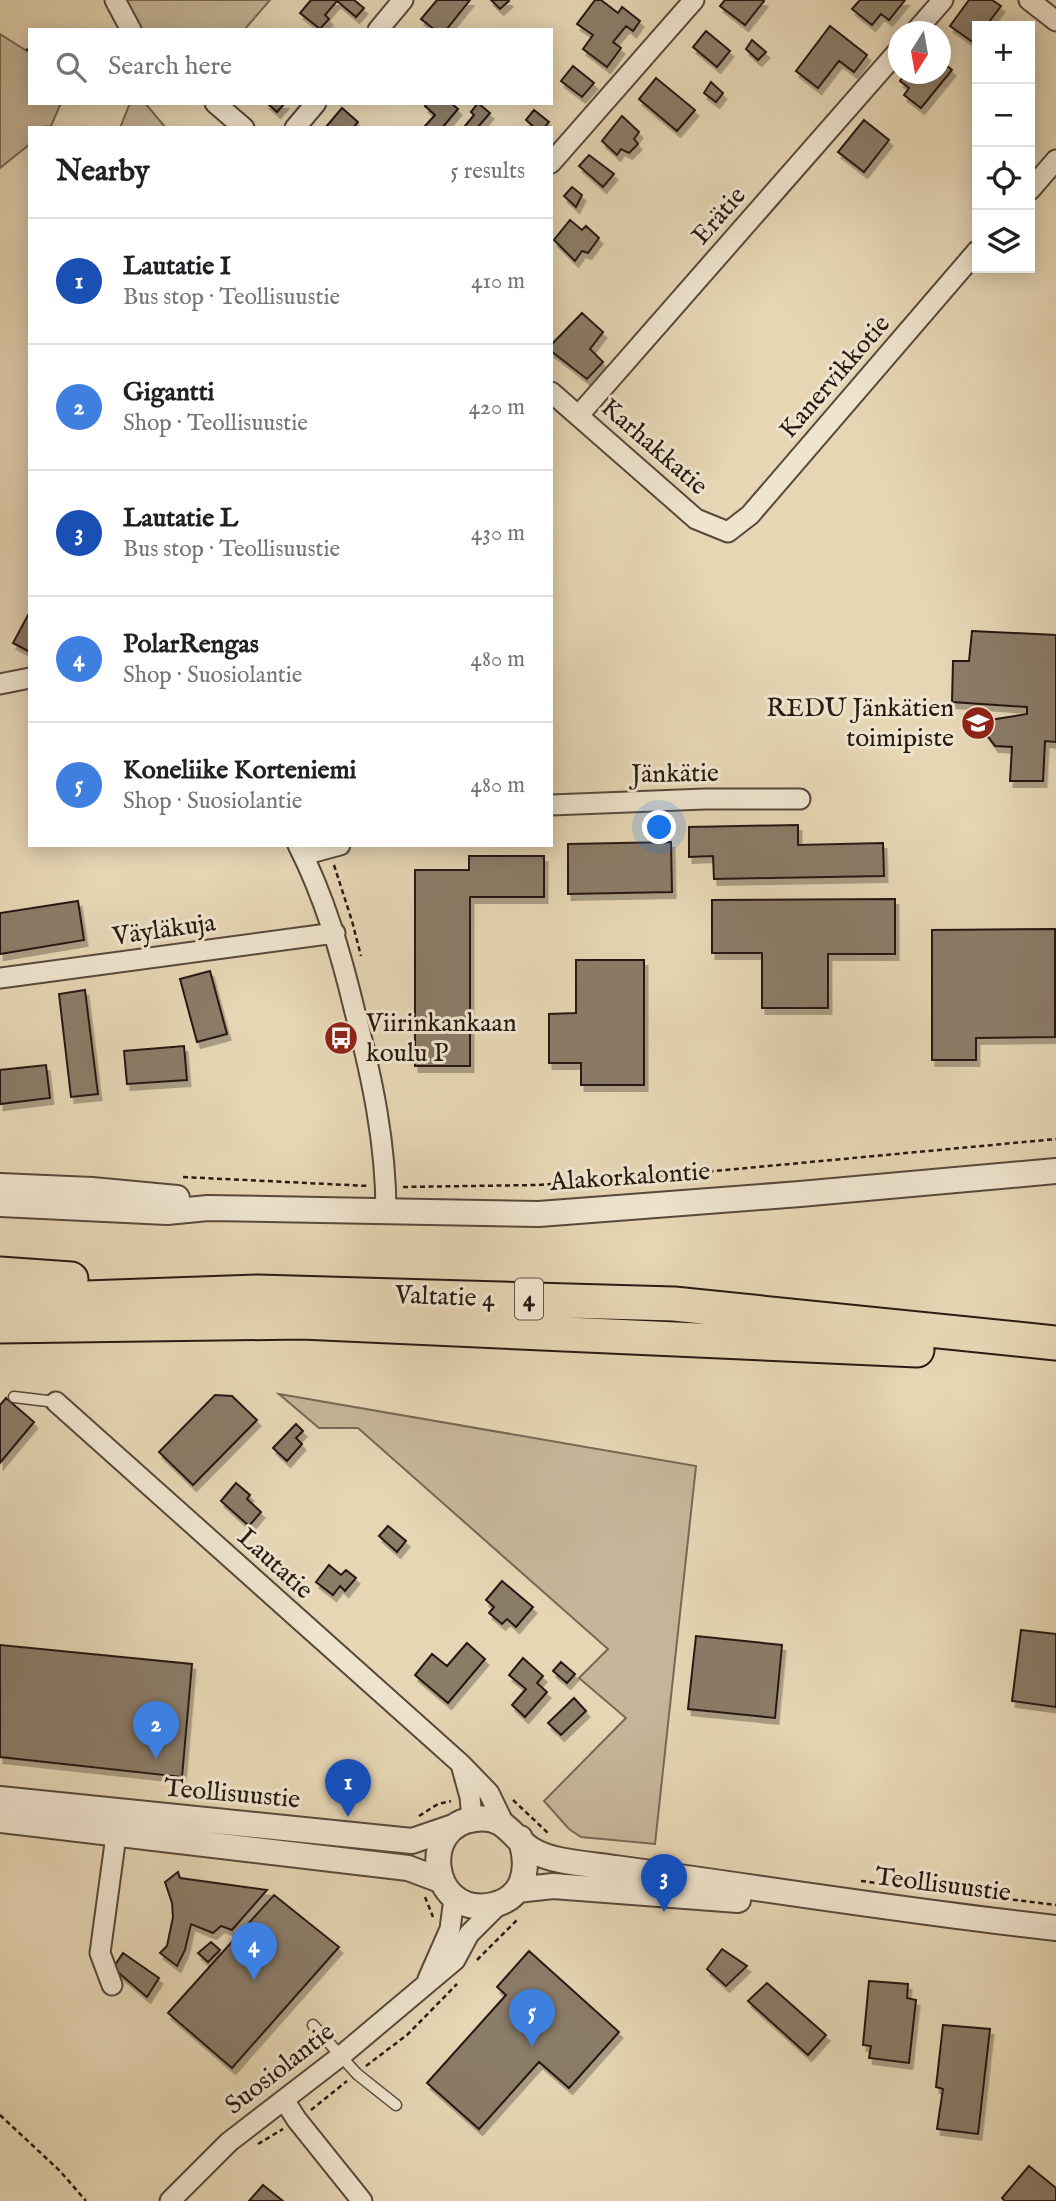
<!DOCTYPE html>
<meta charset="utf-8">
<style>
body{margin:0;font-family:"IM FELL English",serif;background:#f6f6f6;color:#202124}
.controls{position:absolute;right:21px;top:21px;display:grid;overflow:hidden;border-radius:0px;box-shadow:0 4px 18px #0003}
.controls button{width:63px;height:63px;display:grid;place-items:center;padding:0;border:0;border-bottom:2px solid #e0e0e0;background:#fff;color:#202124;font:35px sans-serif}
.compass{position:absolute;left:888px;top:21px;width:63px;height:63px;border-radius:50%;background:#fff;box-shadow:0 4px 18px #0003;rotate:191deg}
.you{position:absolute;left:660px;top:828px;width:24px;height:24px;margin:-18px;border:5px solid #fff;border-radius:50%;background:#1a73e8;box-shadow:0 0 0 10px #1a73e833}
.badge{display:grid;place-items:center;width:46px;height:46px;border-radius:50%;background:#8f2418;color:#fff;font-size:23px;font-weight:700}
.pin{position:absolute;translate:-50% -58px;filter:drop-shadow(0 2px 4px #0008)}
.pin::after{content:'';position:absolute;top:37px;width:24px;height:21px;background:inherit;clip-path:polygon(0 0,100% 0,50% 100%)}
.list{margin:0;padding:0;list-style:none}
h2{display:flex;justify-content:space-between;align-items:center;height:91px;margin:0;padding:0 28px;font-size:30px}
h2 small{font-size:23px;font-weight:400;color:#757577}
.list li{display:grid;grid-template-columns:46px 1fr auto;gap:21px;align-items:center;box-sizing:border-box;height:126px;padding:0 28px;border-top:2px solid #e0e0e0}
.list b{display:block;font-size:26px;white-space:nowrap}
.list p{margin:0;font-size:23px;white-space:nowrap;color:#757577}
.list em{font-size:23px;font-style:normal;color:#757577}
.icon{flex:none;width:38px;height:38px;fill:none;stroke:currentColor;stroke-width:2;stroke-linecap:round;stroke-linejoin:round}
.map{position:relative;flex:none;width:1056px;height:2201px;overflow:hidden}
.search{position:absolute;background:#fff;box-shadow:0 4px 18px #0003;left:28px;top:28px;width:525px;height:77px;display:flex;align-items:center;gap:18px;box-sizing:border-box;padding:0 24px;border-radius:0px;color:#757577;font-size:26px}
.panel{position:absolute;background:#fff;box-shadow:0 4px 18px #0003;left:28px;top:126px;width:525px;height:721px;border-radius:0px}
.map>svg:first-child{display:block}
.green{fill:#c6b699;stroke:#776856;stroke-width:2}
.building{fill:#8b7b67;stroke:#281913;stroke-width:2;filter:url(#shadow)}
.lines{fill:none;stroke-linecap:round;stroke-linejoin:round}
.service-casing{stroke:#58483b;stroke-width:13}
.minor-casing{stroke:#58483b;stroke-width:23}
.tertiary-casing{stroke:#58483b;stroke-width:28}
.trunk-casing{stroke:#281913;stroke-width:37}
.path{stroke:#281913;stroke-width:2.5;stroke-dasharray:5 3.5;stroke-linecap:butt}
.service{stroke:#efe4ce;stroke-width:10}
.minor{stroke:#efe4ce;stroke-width:19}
.tertiary{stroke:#efe4ce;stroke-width:24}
.trunk{stroke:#e6d6b4;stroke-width:33}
.labels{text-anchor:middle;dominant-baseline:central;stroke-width:6;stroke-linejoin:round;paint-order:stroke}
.shield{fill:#efe4ce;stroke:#64564b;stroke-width:2}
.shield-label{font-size:24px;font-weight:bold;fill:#281913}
.street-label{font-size:26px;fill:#281913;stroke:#efe4ce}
.poi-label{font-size:26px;fill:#281913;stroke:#efe4ce;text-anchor:end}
</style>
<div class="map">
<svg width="1056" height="2201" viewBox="0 0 1056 2201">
<defs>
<filter id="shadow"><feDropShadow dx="3.5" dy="6" stdDeviation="0" flood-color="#0004"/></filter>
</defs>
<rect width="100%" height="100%" fill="#e6d6b4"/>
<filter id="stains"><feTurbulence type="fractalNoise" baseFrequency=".00286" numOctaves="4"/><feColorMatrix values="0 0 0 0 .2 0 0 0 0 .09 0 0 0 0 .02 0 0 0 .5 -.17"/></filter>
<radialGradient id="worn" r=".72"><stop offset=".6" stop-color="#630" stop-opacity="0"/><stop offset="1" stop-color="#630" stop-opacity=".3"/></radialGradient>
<path class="green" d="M115 0H270L244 30H131Z
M0 34 30 53V103H61L51 126 30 128V144L0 168Z
M130 103H145L166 128H120Z
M279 1394 696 1466 655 1844 581 1837 569 1829 544 1801 626 1718 579 1678 608 1649 358 1428H319Z"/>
<path class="building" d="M311 0H354L364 8 356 17 337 1 325 15 329 19 320 29 300 13Z
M437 0H470L446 30H435L421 19Z
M491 0H508L509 1 500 9Z
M595 0H601L618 13 622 7 640 21 633 31 626 26 613 42 621 48 607 67 583 49 593 35 577 24Z
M725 0H763L764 1 745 25 720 6Z
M860 0H905L889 20 881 14 872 25 852 9Z
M969 0H992L1001 6 986 26H977V38L974 43 950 26Z
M830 26 867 55 854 72 839 61 818 88 796 71Z
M706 31 730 51 717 67 693 47Z
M752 40 766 52 758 60 746 49Z
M940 60 952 70 921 108 904 95 909 88 900 81 905 74H940Z
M573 66 594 83 582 97 561 81Z
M656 78 695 110 677 131 639 99Z
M711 82 723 93 716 102 704 93Z
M267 103H285L277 112Z
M427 103H451L458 109 442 128H427L425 126 435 115 425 106Z
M478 103 490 113 477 128H467L465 126 474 115 471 112Z
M342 108 358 122 353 128H325Z
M534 110 549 122 544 128H535L526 120Z
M622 116 639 132 634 139 638 144 629 153 621 149 617 155 602 141Z
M864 120 889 140 864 172 838 152Z
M589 155 614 174 603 187 579 166Z
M572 187 582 195 576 207 564 196Z
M570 220 582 230 586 226 599 238 588 253 582 251 575 261 554 240Z
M582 313 603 332 590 349 603 362 587 379 551 351V345Z
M28 615 30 616V652L13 643Z
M972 631 1056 635V742L1045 741 1043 781H1010L1012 747 995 746 984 731 990 720 1027 714V707L952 702 953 661H969Z
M798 825V845L883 843 884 876 714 879 713 856 689 857V827Z
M671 842 672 892 568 894V844Z
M469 856H544V897H470V1066H415V870H469Z
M895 899V954H828V1008H762V953H712V900Z
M78 901 84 940 0 954V913Z
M1055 929V1037L976 1038V1060H932V930Z
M576 960H644V1085H581V1063H549V1014L576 1013Z
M210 971 227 1034 197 1042 180 979Z
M85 990 98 1094 71 1097 59 994Z
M184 1046 187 1080 127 1084 124 1051Z
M46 1065 50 1098 0 1104V1070Z
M215 1395 232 1396 257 1420 193 1485 159 1452Z
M6 1398 34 1422 0 1463V1405Z
M296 1424 303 1431 296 1438 302 1444 287 1461 273 1448Z
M236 1483 250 1495 247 1499 261 1512 249 1526 221 1501Z
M388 1526 406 1541 397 1552 379 1536Z
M329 1565 341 1575 346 1570 356 1578 345 1591 340 1586 333 1595 316 1582Z
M502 1581 533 1607 516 1627 507 1619 502 1624 489 1613 494 1607 486 1600Z
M1021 1630 1056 1634V1707L1012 1701Z
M696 1636 782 1645 775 1718 688 1709Z
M467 1643 485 1659 448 1703 415 1675 432 1654 447 1666Z
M0 1645 192 1664 182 1777 0 1757Z
M523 1658 543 1676 537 1683 547 1692 525 1717 512 1705 526 1689 509 1675Z
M561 1662 575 1674 567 1683 553 1671Z
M574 1698 586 1711 561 1735 548 1723Z
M178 1872 180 1878 267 1890 232 1930 221 1926 213 1933 191 1924 185 1950 177 1966 160 1953 167 1946 173 1917 172 1903 165 1882Z
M274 1895 339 1947 232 2068 168 2013Z
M211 1942 220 1950 208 1962 198 1953Z
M722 1949 747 1966 726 1986 707 1969Z
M529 1951 619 2032 569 2088 539 2062 479 2129 427 2083 506 1995 497 1987Z
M123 1953 159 1978 147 1997 113 1968Z
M869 1981 908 1984 907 1998 916 2000 909 2063 869 2058 871 2046 863 2045Z
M767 1983 826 2035 808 2055 748 2001Z
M943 2025 990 2029 978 2134 937 2129 943 2089 936 2087Z
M1029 2166 1056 2188V2201H1005L1002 2198Z
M263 2185 283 2201H249Z"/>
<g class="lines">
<g class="service-casing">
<path id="service" d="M14 1397 56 1402
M313 2025 357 2074 396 2105"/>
</g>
<g class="minor-casing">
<path id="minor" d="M115 0 131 30
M1029 0 1056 21
M378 30 403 0
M915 32 943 0
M215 103 244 128
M295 128 316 103
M551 163 694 0
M1030 190 1056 160
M551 392 696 519 728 532 750 515 977 251
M579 415 898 51
M0 684 30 678
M551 805 705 799H800
M298 845C325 898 341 954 355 1012 372 1078 386 1143 386 1212
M303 855 340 845
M0 978 335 933
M56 1402 461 1764 489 1793 504 1824
M462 1768 470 1797 472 1819
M428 1979 450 1929 454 1898
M112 1985 100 1953 118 1821
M284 2100 297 2120 362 2201
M170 2201 229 2142 342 2055 455 1960 469 1934 499 1904"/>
</g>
<g class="tertiary-casing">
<path id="tertiary" d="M0 1186 92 1190 177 1198
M0 1204 167 1212 208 1208 539 1214 800 1194 1056 1171
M0 1799 412 1841 456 1826
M0 1820 408 1868 440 1880
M520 1838C531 1870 524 1901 487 1906 429 1913 420 1825 475 1819 507 1815 510 1837 532 1850 553 1863 591 1864 615 1868 762 1888 908 1912 1056 1928
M517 1890 553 1886 738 1900"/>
</g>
<g class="trunk-casing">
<path id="trunk" d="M0 1274 71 1279
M0 1301 258 1292 674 1304 1056 1343
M0 1326 302 1322 917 1350"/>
</g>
<path class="path" d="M26 49 30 51
M334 865 352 921 361 956
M183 1177 369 1186
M403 1187 538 1185 640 1178 1056 1139
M513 1800 549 1834
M419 1816 438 1804 451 1801
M861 1881 1056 1905
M425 1897 433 1917
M477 1960 519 1918
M366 2066 407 2035 457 1984
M311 2110 347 2081
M0 2115 60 2171 86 2201
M258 2144 283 2129"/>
<use href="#service" class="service"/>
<use href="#minor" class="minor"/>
<use href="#tertiary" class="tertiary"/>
<use href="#trunk" class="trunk"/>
</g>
<defs>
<g id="school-disc" transform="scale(1.75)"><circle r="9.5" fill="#8f2418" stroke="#efe4ce"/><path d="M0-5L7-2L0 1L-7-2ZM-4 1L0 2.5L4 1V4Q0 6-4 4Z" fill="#fff"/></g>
<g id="bus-disc" transform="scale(1.75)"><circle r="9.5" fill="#8f2418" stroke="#efe4ce"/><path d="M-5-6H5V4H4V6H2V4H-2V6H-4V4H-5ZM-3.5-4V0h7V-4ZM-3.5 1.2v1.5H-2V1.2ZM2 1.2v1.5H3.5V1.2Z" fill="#fff"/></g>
</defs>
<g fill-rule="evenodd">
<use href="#school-disc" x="978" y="723"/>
<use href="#bus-disc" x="341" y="1038"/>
</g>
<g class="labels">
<rect class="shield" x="515" y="1278.5" width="28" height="41" rx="5"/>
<g class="shield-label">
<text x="529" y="1299">4</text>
</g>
<g class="street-label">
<text transform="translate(719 216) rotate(-49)">Erätie</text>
<text transform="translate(835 377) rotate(-49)">Kanervikkotie</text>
<text transform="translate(654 447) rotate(41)">Karhakkatie</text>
<text transform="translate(675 774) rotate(-1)">Jänkätie</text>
<text transform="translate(164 930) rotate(-8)">Väyläkuja</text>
<text transform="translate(630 1177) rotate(-4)">Alakorkalontie</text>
<text transform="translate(445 1297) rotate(2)">Valtatie 4</text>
<text transform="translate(275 1564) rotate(42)">Lautatie</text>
<text transform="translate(232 1794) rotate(5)">Teollisuustie</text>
<text transform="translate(943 1885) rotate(7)">Teollisuustie</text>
<text transform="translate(280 2069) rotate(-38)">Suosiolantie</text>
</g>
<g class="poi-label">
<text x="954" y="708">REDU Jänkätien<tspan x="954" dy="30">toimipiste</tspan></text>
<text x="366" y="1023" text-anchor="start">Viirinkankaan<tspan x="366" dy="30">koulu P</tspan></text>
</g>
</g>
<rect width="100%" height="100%" filter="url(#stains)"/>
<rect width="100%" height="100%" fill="url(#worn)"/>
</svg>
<div class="controls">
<button>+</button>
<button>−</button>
<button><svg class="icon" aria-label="locate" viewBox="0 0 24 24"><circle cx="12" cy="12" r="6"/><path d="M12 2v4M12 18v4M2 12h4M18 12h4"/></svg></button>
<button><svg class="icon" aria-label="layers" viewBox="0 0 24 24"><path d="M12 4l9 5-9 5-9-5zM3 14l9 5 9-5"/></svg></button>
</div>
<svg class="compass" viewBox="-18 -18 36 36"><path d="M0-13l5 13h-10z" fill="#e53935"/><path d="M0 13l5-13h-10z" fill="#757577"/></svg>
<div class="you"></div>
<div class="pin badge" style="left:348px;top:1817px;background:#1a4fb4">1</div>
<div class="pin badge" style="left:156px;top:1759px;background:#3f7fe0">2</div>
<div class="pin badge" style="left:664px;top:1912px;background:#1a4fb4">3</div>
<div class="pin badge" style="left:254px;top:1980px;background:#3f7fe0">4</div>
<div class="pin badge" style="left:532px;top:2047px;background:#3f7fe0">5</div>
<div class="search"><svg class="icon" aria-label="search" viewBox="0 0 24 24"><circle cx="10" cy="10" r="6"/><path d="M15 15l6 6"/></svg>Search here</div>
<section class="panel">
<h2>Nearby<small>5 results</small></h2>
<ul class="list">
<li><span class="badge" style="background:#1a4fb4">1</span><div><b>Lautatie I</b><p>Bus stop · Teollisuustie</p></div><em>410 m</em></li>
<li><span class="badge" style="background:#3f7fe0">2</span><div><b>Gigantti</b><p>Shop · Teollisuustie</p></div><em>420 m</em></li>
<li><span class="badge" style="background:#1a4fb4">3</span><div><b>Lautatie L</b><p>Bus stop · Teollisuustie</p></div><em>430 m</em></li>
<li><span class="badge" style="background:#3f7fe0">4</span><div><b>PolarRengas</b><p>Shop · Suosiolantie</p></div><em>480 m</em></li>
<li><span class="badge" style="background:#3f7fe0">5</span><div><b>Koneliike Korteniemi</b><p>Shop · Suosiolantie</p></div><em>480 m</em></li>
</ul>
</section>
</div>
